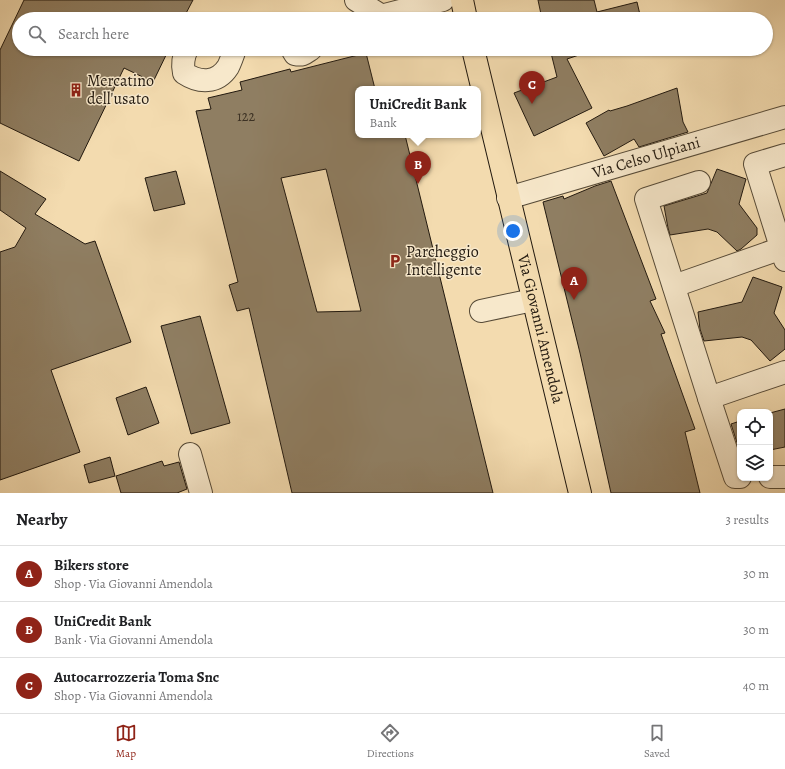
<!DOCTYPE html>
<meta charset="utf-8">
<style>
body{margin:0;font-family:Alegreya,serif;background:#f2f2f2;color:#202124}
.controls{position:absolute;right:12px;bottom:12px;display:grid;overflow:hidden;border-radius:8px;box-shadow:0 1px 3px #0004}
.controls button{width:36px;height:36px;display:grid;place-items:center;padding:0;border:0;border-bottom:1px solid #e0e0e0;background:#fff;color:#202124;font:20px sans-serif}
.you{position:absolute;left:513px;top:231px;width:14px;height:14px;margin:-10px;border:3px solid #fff;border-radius:50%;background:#1a73e8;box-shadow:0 0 0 6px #1a73e833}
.badge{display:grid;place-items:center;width:26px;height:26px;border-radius:50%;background:#8f2418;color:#fff;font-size:13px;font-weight:700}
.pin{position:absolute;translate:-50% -33px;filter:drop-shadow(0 1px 2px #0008)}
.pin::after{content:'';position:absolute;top:21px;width:14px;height:12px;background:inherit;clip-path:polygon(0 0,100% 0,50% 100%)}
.popup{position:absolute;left:355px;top:86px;width:126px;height:52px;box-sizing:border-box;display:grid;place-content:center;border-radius:8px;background:#fff;filter:drop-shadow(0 1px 3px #0005);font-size:13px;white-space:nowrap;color:#757577}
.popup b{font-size:15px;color:#202124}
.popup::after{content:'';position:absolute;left:50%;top:100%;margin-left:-8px;border:8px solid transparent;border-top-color:#fff}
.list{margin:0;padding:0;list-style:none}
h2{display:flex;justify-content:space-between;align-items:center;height:52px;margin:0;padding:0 16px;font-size:17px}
h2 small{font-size:13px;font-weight:400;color:#757577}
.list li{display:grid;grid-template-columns:26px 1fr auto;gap:12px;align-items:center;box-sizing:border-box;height:56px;padding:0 16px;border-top:1px solid #e0e0e0}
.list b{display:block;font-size:15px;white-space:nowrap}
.list p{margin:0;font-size:13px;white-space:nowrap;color:#757577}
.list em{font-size:13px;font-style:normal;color:#757577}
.icon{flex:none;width:22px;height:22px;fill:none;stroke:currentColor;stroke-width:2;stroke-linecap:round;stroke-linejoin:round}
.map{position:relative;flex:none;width:785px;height:493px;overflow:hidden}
.search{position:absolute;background:#fff;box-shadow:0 1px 3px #0004;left:12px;right:12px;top:12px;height:44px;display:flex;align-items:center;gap:10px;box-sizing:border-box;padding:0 14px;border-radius:22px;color:#757577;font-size:15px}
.sheet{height:220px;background:#fff}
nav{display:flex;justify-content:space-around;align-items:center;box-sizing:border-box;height:56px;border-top:1px solid #e0e0e0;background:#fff;font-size:11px;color:#757577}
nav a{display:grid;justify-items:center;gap:2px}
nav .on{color:#8f2418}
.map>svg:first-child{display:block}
.building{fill:#8f7e62;stroke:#22190f;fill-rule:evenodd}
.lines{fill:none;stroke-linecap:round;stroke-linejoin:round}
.minor-casing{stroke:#564a37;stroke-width:24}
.major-casing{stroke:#22190f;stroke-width:24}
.minor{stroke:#f7e8cb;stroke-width:22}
.major{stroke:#f3dbaf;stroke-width:22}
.labels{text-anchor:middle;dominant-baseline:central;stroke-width:3;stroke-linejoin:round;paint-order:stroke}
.number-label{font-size:14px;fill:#3d3224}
.poi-label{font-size:16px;fill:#22190f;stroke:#f7e8cb;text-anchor:start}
.street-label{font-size:16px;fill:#22190f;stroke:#f7e8cb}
</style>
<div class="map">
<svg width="785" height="493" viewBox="0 0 785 493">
<rect width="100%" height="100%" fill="#f3dbaf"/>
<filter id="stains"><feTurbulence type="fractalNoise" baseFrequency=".005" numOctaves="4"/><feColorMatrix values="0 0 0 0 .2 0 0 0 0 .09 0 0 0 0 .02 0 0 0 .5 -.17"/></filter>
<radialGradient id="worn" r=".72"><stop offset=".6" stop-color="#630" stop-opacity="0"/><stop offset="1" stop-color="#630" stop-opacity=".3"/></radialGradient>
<path class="building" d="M24 0H193L183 19H19V49H169L153 82 124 68 79 161 0 123V50Z
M538 0H594L597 12 637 2 641 19H542Z
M550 49H597L567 59 592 108 534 136 514 93 557 77Z
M366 53 375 89H358V135H405L493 493H292L249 308 237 311 229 285 238 282 196 111 211 109 208 98 242 90 240 82 290 69 291 72ZM326 169 361 311 317 312 281 178Z
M677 88 683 122 688 132 639 147 634 139 604 156 586 123 609 110 610 111 627 106Z
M717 169 746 179 739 204 757 228V235L741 249 737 251 717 232 708 229 670 235 668 228 664 206 707 193Z
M0 171 46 199 35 214 85 244 95 241 131 342 51 370 80 452 0 480V252L15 247 26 228 0 210Z
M176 171 185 204 154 211 145 178Z
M611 181 656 299 650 301 665 333 661 334 695 429 685 432 700 493H611L580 353 543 202 563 196 564 199 595 186Z
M753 277 782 287 774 313 785 330V349L770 361 751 340 742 337 704 341 700 329 698 312 742 302Z
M200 316 230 423 191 434 161 326Z
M146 387 159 423 128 435 116 398Z
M785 409V447L770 450V413Z
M740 421V452L731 424Z
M110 457 115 476 89 483 84 465Z
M162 461 164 466 179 462 187 489 177 493H121L116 476Z"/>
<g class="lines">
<g class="minor-casing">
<g id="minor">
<path d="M356 0 382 16"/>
<path d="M369 19 443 0"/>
<path d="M187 49C183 57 182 64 184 73 199 83 217 84 228 67 231 61 233 55 235 49"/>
<path d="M292 49 295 54C303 56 305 53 311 49"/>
<path d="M785 155 755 164 785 260"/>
<path d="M699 182 646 199 709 398 785 372"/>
<path id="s1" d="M508 198 785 117"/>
<path d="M674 286 785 247"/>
<path d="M481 311 533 300"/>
<path d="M709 398 735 477H740"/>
<path d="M190 454 201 493"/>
<path d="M770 477H785"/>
</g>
</g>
<g class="major-casing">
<g id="major">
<path d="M462 0 466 19"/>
<path id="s2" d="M473 49 580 493"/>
</g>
</g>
<use href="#minor" class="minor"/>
<use href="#major" class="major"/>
</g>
<defs>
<g id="building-bare" transform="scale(1.08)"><path d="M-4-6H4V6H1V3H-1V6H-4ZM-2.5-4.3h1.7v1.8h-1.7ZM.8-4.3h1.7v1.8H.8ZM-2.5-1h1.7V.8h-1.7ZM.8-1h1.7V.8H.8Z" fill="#8f2418" stroke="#f7e8cb" stroke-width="2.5" paint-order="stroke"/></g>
<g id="parking-bare" transform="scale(1.08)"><path d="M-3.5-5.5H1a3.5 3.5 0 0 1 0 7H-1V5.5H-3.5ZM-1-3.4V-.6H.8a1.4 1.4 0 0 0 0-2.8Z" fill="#8f2418" stroke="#f7e8cb" stroke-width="2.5" paint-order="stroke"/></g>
</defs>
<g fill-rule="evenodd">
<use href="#building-bare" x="76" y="90"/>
<use href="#parking-bare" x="395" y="261"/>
</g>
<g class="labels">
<g class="number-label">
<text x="246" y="116">122</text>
</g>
<g class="poi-label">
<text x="87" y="81">Mercatino<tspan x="87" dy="18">dell'usato</tspan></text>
<text x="406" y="252">Parcheggio<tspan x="406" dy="18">Intelligente</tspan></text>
</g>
<g class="street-label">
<text stroke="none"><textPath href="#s1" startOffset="144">Via Celso Ulpiani</textPath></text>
<text stroke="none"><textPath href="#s2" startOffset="288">Via Giovanni Amendola</textPath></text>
</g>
</g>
<rect width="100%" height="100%" filter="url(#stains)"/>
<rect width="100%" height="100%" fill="url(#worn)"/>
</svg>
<div class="controls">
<button><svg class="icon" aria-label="locate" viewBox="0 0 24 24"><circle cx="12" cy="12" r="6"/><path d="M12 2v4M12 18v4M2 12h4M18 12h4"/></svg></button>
<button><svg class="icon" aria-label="layers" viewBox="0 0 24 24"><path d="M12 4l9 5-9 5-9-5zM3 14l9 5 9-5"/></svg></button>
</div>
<div class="you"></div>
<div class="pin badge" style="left:574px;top:300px">A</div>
<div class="pin badge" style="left:418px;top:184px">B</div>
<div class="popup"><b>UniCredit Bank</b>Bank</div>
<div class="pin badge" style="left:532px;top:104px">C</div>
<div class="search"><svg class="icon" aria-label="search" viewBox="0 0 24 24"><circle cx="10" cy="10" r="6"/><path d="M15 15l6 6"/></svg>Search here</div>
</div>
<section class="sheet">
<h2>Nearby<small>3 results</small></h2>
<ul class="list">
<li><span class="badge">A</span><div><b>Bikers store</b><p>Shop · Via Giovanni Amendola</p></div><em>30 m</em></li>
<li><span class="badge">B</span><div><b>UniCredit Bank</b><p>Bank · Via Giovanni Amendola</p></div><em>30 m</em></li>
<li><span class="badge">C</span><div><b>Autocarrozzeria Toma Snc</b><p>Shop · Via Giovanni Amendola</p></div><em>40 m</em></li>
</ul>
</section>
<nav>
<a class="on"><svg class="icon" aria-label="map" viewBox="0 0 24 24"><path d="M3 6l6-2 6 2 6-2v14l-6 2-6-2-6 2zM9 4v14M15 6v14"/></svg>Map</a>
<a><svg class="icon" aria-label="directions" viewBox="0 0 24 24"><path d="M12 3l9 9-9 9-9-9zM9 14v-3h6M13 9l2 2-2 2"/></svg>Directions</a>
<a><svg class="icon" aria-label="saved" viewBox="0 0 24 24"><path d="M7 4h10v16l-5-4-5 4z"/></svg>Saved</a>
</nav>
